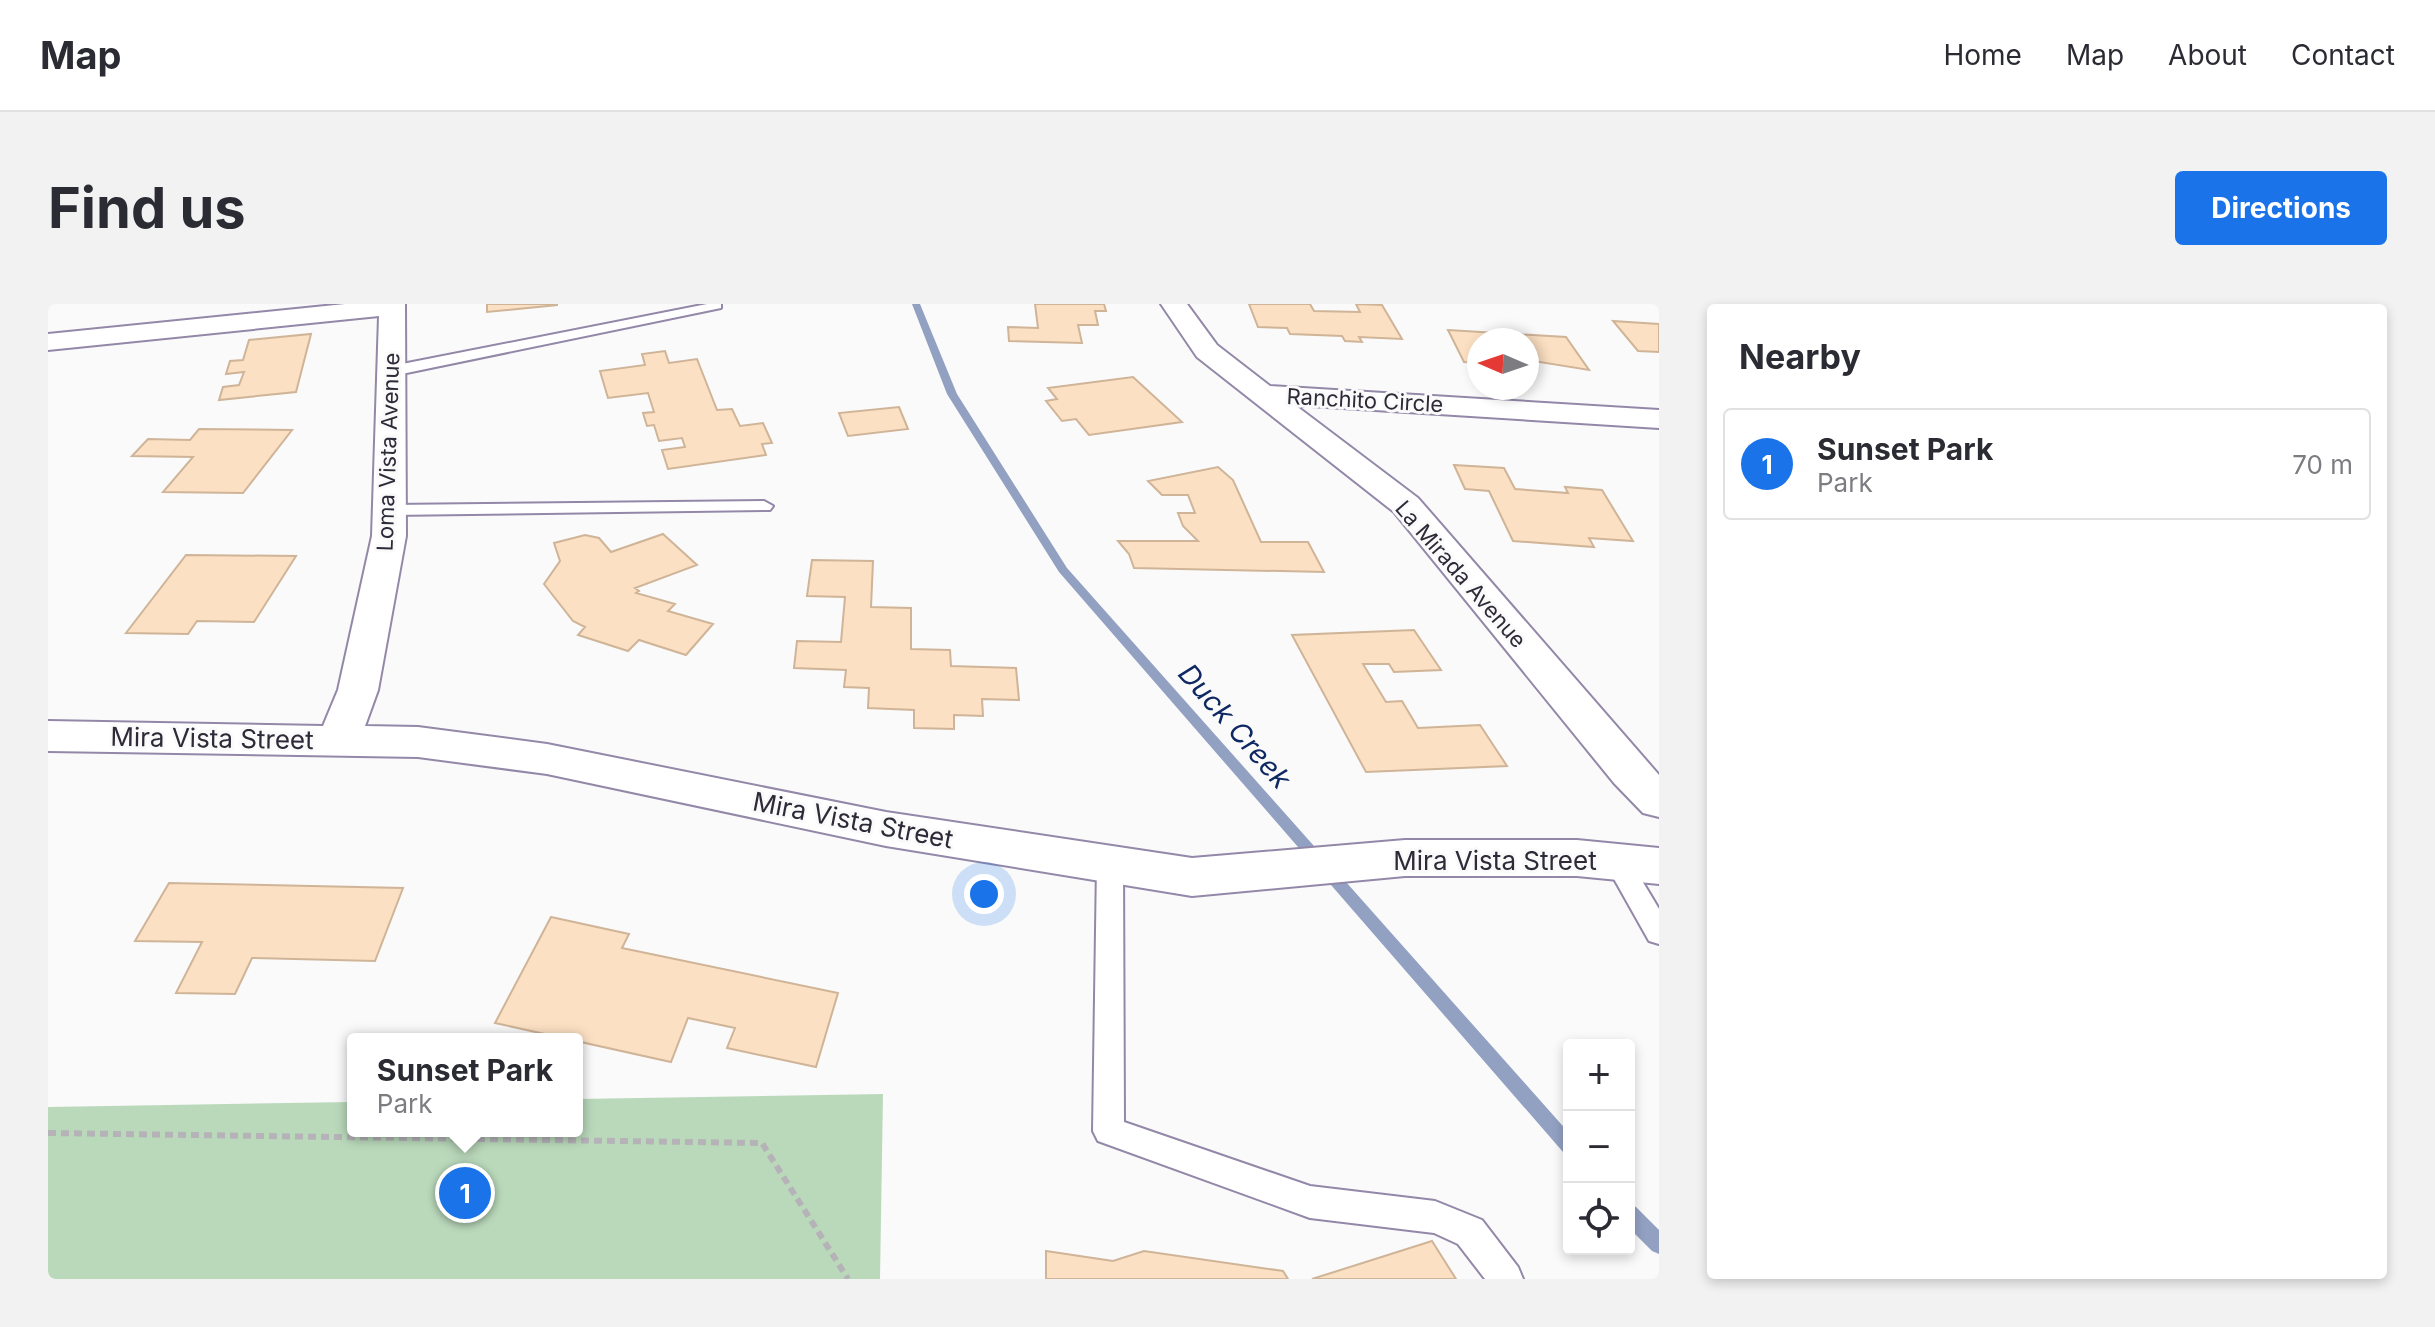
<!DOCTYPE html>
<meta charset="utf-8">
<style>
body{margin:0;font-family:Inter,sans-serif;background:#f2f2f3;color:#2b2b33}
.controls{position:absolute;right:24px;bottom:24px;display:grid;overflow:hidden;border-radius:8px;box-shadow:0 4px 12px #0003}
.controls button{width:72px;height:72px;display:grid;place-items:center;padding:0;border:0;border-bottom:2px solid #e1e1e2;background:#fff;color:#2b2b33;font:40px sans-serif}
.compass{position:absolute;left:1419px;top:24px;width:72px;height:72px;border-radius:50%;background:#fff;box-shadow:0 4px 12px #0003;rotate:272deg}
.you{position:absolute;left:936px;top:590px;width:28px;height:28px;margin:-20px;border:6px solid #fff;border-radius:50%;background:#1a73e8;box-shadow:0 0 0 12px #1a73e833}
.badge{display:grid;place-items:center;width:52px;height:52px;border-radius:50%;background:#1a73e8;color:#fff;font-size:26px;font-weight:700}
.pin{position:absolute;translate:-50% -50%;border:4px solid #fff;box-shadow:0 2px 8px #0006}
.popup{position:absolute;left:299px;top:729px;width:236px;height:104px;box-sizing:border-box;display:grid;place-content:center;border-radius:8px;background:#fff;filter:drop-shadow(0 2px 6px #0005);font-size:26px;white-space:nowrap;color:#7c7c81}
.popup b{font-size:30px;color:#2b2b33}
.popup::after{content:'';position:absolute;left:50%;top:100%;margin-left:-16px;border:16px solid transparent;border-top-color:#fff}
.list{margin:0;padding:0;list-style:none}
h2{display:flex;justify-content:space-between;align-items:center;height:104px;margin:0;padding:0 32px;font-size:34px}
h2 small{font-size:26px;font-weight:400;color:#7c7c81}
.list li{display:grid;grid-template-columns:52px 1fr auto;gap:24px;align-items:center;box-sizing:border-box;height:112px;margin:0 16px 16px;padding:0 16px;border:2px solid #e1e1e2;border-radius:8px}
.list b{display:block;font-size:30px;white-space:nowrap}
.list p{margin:0;font-size:26px;white-space:nowrap;color:#7c7c81}
.list em{font-size:26px;font-style:normal;color:#7c7c81}
.icon{flex:none;width:44px;height:44px;fill:none;stroke:currentColor;stroke-width:2;stroke-linecap:round;stroke-linejoin:round}
.map{position:relative;flex:none;width:1611px;height:975px;overflow:hidden;border-radius:8px}
header{display:flex;align-items:center;gap:48px;box-sizing:border-box;height:112px;padding:0 40px;background:#fff;border-bottom:2px solid #e1e1e2}
header strong{font-size:38px}
nav{display:flex;gap:44px;margin-inline-start:auto;font-size:28px}
.intro{display:flex;align-items:center;justify-content:space-between;box-sizing:border-box;height:192px;padding:0 48px}
h1{margin:0;font-size:56px}
.button{padding:20px 36px;border-radius:8px;background:#1a73e8;color:#fff;font-size:28px;font-weight:700}
main{display:flex;gap:48px;padding:0 48px}
aside{flex:1;background:#fff;border-radius:8px;box-shadow:0 4px 12px #0003}
.map>svg:first-child{display:block}
.green{fill:#bad9bb}
.lines{fill:none;stroke-linecap:round;stroke-linejoin:round}
.stream{fill:#92a0c2;fill-rule:evenodd}
.building{fill:#fce0c3;stroke:#cfb498;stroke-width:2}
.lane-casing{stroke:#9388a8;stroke-width:4}
.street-casing{stroke:#9388a8;stroke-width:4}
.path{stroke:#b5b3b8;stroke-width:6;stroke-dasharray:8 5;stroke-linecap:butt}
.lane{fill:#fff;fill-rule:evenodd}
.street{fill:#fff;fill-rule:evenodd}
.labels{text-anchor:middle;dominant-baseline:central;stroke-width:6;stroke-linejoin:round;paint-order:stroke}
.far-street-label{font-size:22px;fill:#2f2a38;stroke:#fafafa}
.street-label{font-size:26px;fill:#2f2a38;stroke:#fafafa}
.water-label{font-size:28px;font-style:italic;fill:#0e2863;stroke:#fafafa}
</style>
<header>
<strong>Map</strong>
<nav><a>Home</a><a>Map</a><a>About</a><a>Contact</a></nav>
</header>
<div class="intro"><h1>Find us</h1><a class="button">Directions</a></div>
<main>
<div class="map">
<svg width="1611" height="975" viewBox="0 0 1611 975">
<rect width="100%" height="100%" fill="#fafafa"/>
<path class="green" d="M835 790 832 975H0V803L305 798V827H529V795Z"/>
<g class="lines">
<path class="stream" d="M864 0H872L909 90 1019 264 1521 829V851L1515 848 1011 268 899 90Z
M1581 900 1588 903 1611 926V950L1604 947 1581 924Z"/>
</g>
<path class="building" d="M439 0H509V1L439 8Z
M987 0H1056L1058 7H1047L1050 21H1030L1034 39 961 37 960 23 990 24Z
M1201 0H1262L1266 7 1312 8 1308 0 1334 1 1354 35 1311 33 1314 38 1297 37 1294 32 1242 30 1239 24 1210 23Z
M1565 17 1611 20V48L1590 47Z
M1400 26 1518 33 1541 66 1479 56V36H1431V59L1416 58Z
M263 30 248 88 171 96 175 83 191 81 196 68 178 70 182 57 195 56 201 36Z
M617 47 621 59 649 55 669 106 684 105 692 122 715 119 724 139 714 140 718 151 620 165 614 146 637 143 634 134 611 137 606 121 599 122 595 109 606 108 600 89 560 94 552 67 597 61 594 50Z
M1085 73 1134 118 1041 131 1028 115 1014 117 998 97 1009 95 1000 84Z
M851 103 860 125 800 132 791 109Z
M151 125 244 126 195 189 115 188 145 153 84 152 100 135 142 136Z
M1406 161 1456 164 1467 185 1520 189 1517 183 1554 186 1585 237 1541 234 1546 243 1465 237 1441 187 1417 185Z
M1170 163 1185 176 1213 238H1260L1276 268 1086 264 1081 250 1070 237H1150L1135 222 1130 209H1147L1140 191H1114L1100 177Z
M615 230 649 261 587 284 591 287 588 289 627 300 620 307 665 320 638 351 591 336 580 347 530 331 537 323 525 317 496 280 512 257 506 239 537 231 551 234 563 248Z
M138 251 248 252 206 318 149 317 140 330 78 329Z
M764 256 825 257 823 303 863 304V345L902 346 903 362 968 364 971 396 934 395 935 412 906 411V425L866 424V406L820 404 821 384 796 383 798 366 746 364 749 337 793 338 797 293 759 292Z
M1366 326 1393 366 1346 368 1341 360H1315L1338 398 1354 397 1370 424 1432 421 1459 462 1318 468 1244 331Z
M121 579 355 584 327 657 204 654 187 690 128 689 154 638 87 637Z
M503 613 581 630 574 644 790 689 768 763 679 744 687 724 640 714 623 758 447 719Z
M1384 937 1408 975H1264Z
M998 947 1065 957 1096 947 1235 967 1240 975H998Z"/>
<g class="lines">
<g class="lane-casing">
<path id="lane" d="M659 0H673V4L344 72 336 67 344 62Z
M716 197 725 202 722 206 342 211 333 206 342 201Z
M1569 547 1578 550 1611 605V640L1601 637 1556 557 1560 550Z
M1062 550 1071 553 1075 560 1076 818 1262 882 1387 897 1434 916 1470 963 1475 975H1437L1410 940 1386 929 1262 914 1050 837 1045 827 1049 560 1053 553Z"/>
</g>
<g class="street-casing">
<path id="street" d="M297 0H357L358 232 330 386 317 422 370 423 499 440 838 508 1144 554 1357 536H1529L1611 544V580L1529 572H1357L1144 592 838 542 499 470 370 453 0 447V417L275 422 290 386 324 232 331 12 0 46V30Z
M1113 0H1139L1169 41 1222 82 1611 106V124L1247 101 1370 194 1611 471V513L1595 509 1566 479 1346 208 1149 53Z"/>
</g>
<path class="path" d="M0 829 714 839 800 975"/>
<use href="#lane" class="lane"/>
<use href="#street" class="street"/>
</g>
<g class="labels">
<g class="far-street-label">
<text transform="translate(1317 96) rotate(3)">Ranchito Circle</text>
<text transform="translate(340 148) rotate(-88)">Loma Vista Avenue</text>
<text transform="translate(1413 270) rotate(49)">La Mirada Avenue</text>
</g>
<g class="street-label">
<text transform="translate(164 434) rotate(1)">Mira Vista Street</text>
<text transform="translate(805 516) rotate(11)">Mira Vista Street</text>
<text x="1447" y="556">Mira Vista Street</text>
</g>
<g class="water-label">
<text transform="translate(1187 422) rotate(49)">Duck Creek</text>
</g>
</g>
</svg>
<div class="controls">
<button>+</button>
<button>−</button>
<button><svg class="icon" aria-label="locate" viewBox="0 0 24 24"><circle cx="12" cy="12" r="6"/><path d="M12 2v4M12 18v4M2 12h4M18 12h4"/></svg></button>
</div>
<svg class="compass" viewBox="-18 -18 36 36"><path d="M0-13l5 13h-10z" fill="#e53935"/><path d="M0 13l5-13h-10z" fill="#7c7c81"/></svg>
<div class="you"></div>
<div class="pin badge" style="left:417px;top:889px">1</div>
<div class="popup"><b>Sunset Park</b>Park</div>
</div>
<aside>
<h2>Nearby<small></small></h2>
<ul class="list">
<li><span class="badge">1</span><div><b>Sunset Park</b><p>Park</p></div><em>70 m</em></li>
</ul>
</aside>
</main>
